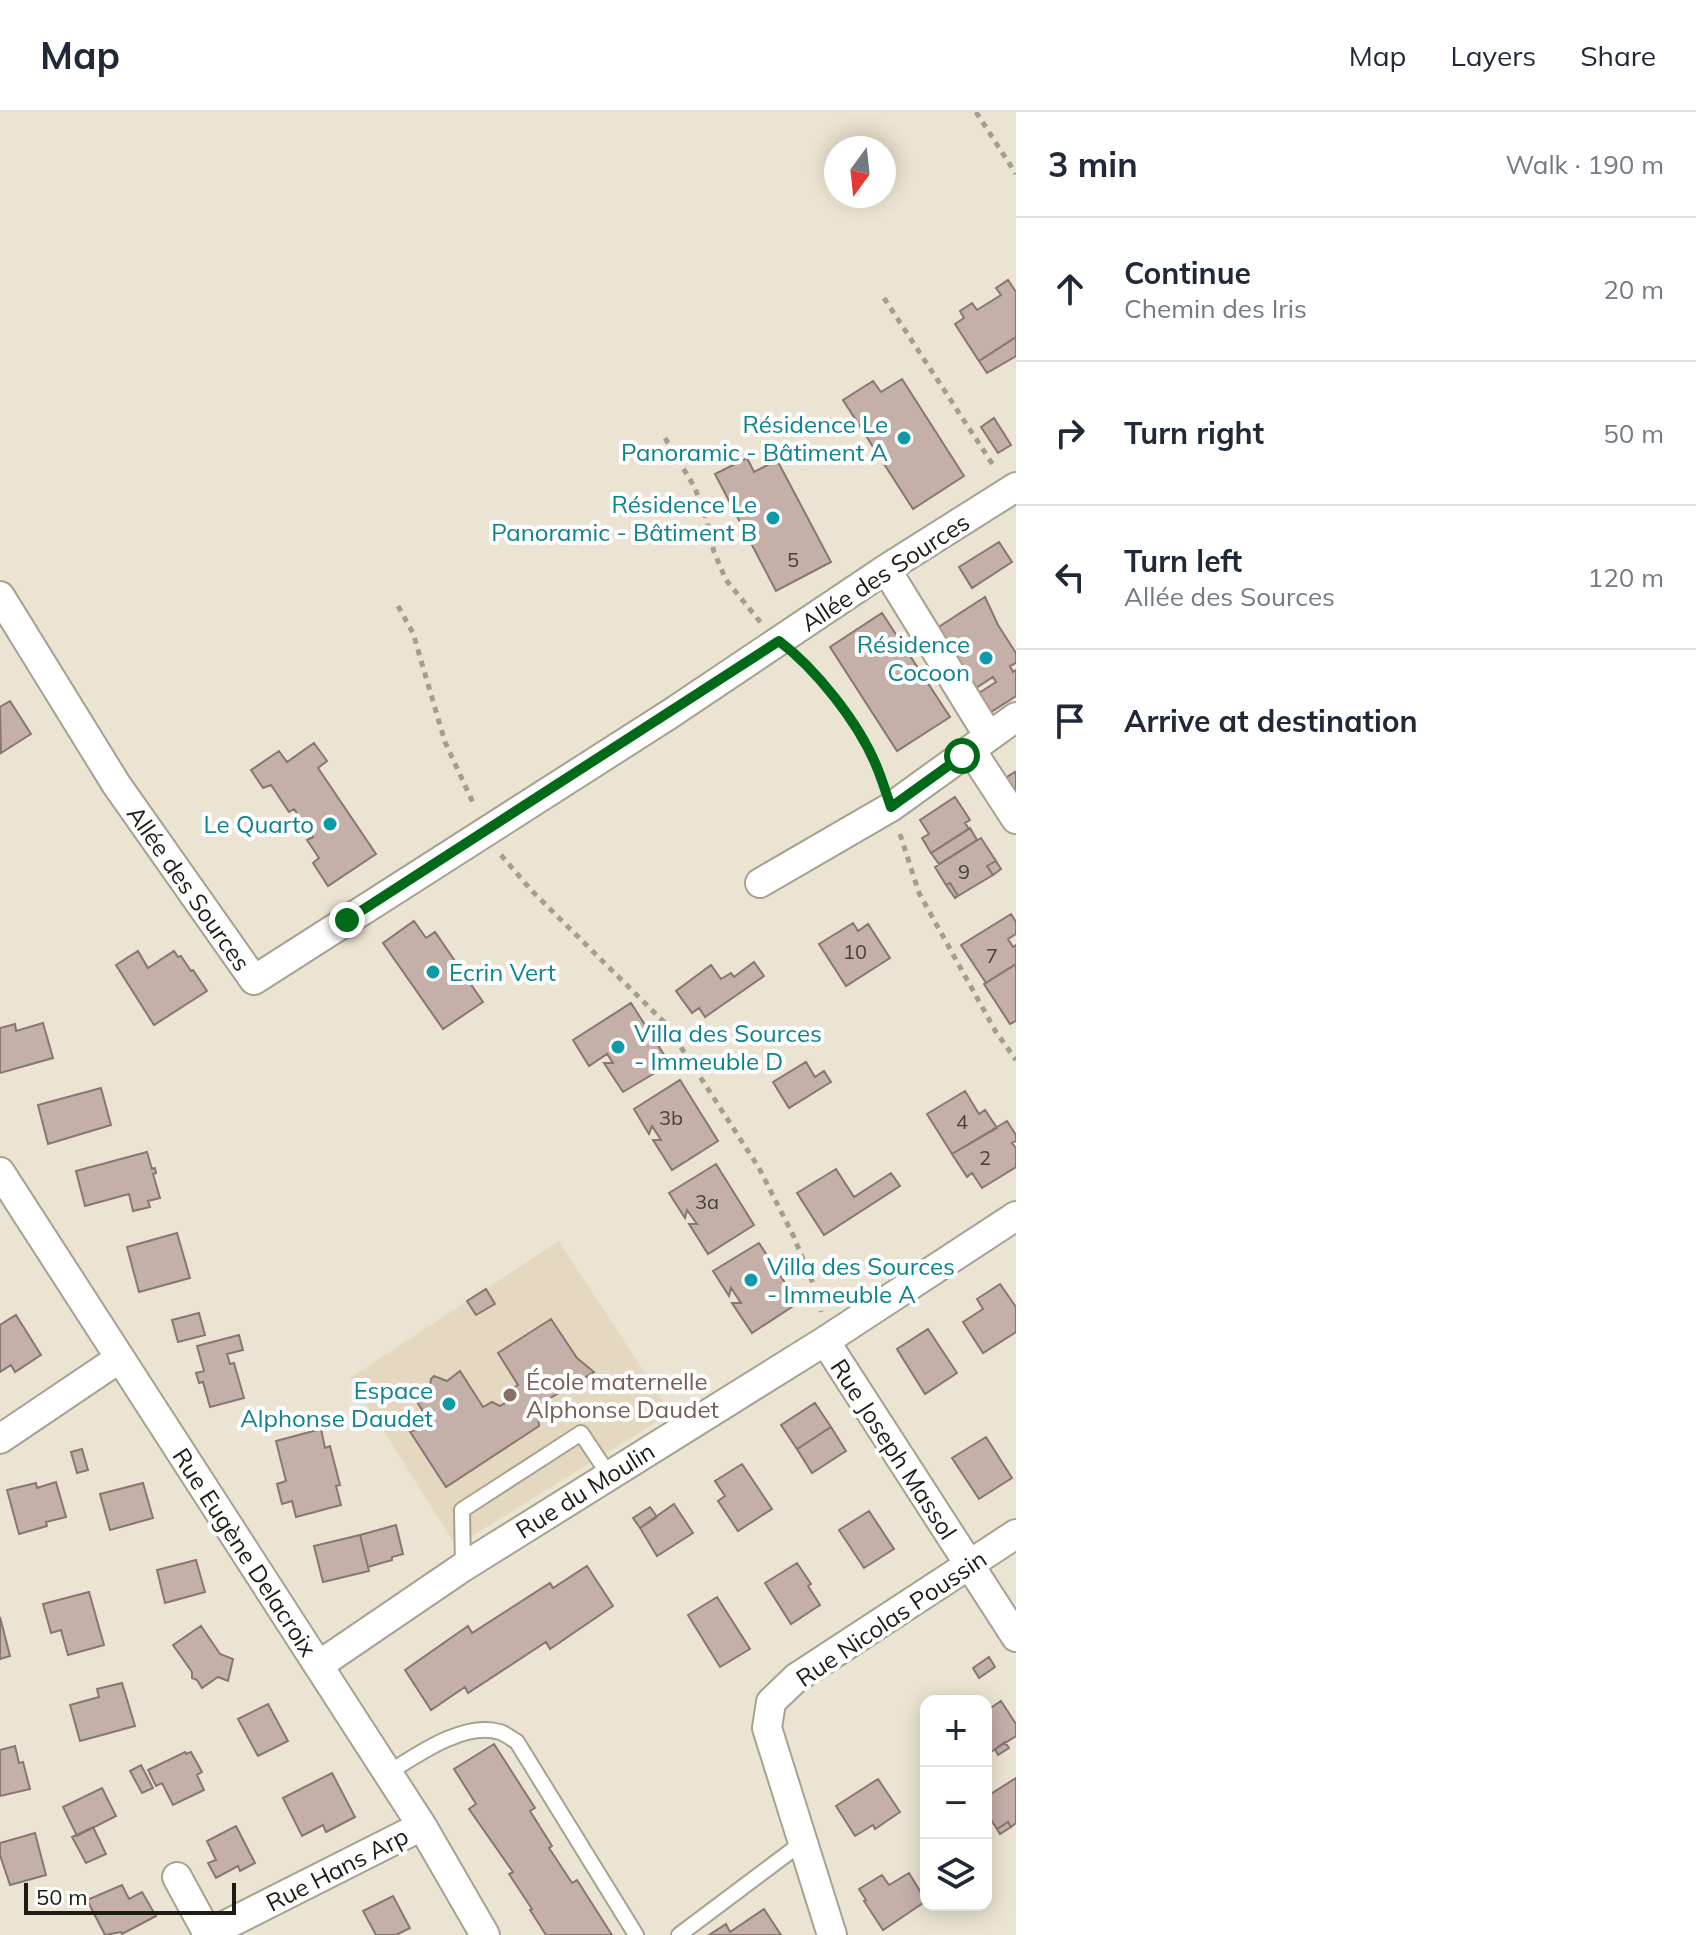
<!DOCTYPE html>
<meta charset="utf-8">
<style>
body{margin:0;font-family:Mulish,sans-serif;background:#f6f6f7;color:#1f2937}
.controls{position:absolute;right:24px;bottom:24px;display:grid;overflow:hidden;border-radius:16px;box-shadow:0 4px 20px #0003}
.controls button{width:72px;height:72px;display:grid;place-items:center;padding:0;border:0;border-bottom:2px solid #e0e1e3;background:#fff;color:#1f2937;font:40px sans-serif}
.compass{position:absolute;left:824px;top:24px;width:72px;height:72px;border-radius:50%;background:#fff;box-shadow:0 4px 20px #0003;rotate:195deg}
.scale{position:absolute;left:24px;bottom:20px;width:212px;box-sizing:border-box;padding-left:8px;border:4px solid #1e1b15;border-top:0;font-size:22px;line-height:28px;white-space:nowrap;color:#1e1b15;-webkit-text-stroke:6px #fff;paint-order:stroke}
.stop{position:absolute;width:24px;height:24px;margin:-18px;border:6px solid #006a18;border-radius:50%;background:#fff}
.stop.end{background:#006a18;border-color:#fff;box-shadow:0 2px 8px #0008}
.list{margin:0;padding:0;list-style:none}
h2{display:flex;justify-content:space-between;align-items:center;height:104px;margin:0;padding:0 32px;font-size:34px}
h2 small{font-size:26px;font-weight:400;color:#747a83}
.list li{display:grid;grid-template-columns:52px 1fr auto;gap:24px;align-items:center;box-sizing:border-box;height:144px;padding:0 32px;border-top:2px solid #e0e1e3}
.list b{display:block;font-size:30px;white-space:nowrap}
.list p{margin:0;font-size:26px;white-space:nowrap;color:#747a83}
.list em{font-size:26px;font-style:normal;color:#747a83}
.icon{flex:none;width:44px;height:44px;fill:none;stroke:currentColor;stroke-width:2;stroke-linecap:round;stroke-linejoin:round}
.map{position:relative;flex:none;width:1016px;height:1823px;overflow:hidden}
header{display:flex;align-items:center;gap:48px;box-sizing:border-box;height:112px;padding:0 40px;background:#fff;border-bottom:2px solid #e0e1e3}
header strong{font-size:38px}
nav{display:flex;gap:44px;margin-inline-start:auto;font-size:28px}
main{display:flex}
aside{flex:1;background:#fff}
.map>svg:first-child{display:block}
.built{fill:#e4d9c0}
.building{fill:#c4afa9;stroke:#897670;stroke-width:2}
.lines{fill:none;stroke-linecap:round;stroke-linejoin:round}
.lane-casing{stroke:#a8a190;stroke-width:18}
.street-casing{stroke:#a8a190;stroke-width:32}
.path{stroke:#a49e90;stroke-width:5;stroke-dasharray:6 6;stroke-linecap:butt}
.lane{stroke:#fff;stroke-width:14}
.street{stroke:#fff;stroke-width:28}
.route{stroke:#006a18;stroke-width:10}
.culture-dot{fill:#0f9aa8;stroke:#fff;stroke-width:3}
.education-dot{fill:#8d6e63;stroke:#fff;stroke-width:3}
.labels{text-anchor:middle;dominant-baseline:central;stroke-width:8;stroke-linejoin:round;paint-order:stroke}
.number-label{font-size:20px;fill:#48403a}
.culture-label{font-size:24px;fill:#0d838f;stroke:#fff;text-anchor:end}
.street-label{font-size:24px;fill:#1e1b15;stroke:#fff}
.education-label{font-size:24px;fill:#785e54;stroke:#fff;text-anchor:start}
</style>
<header>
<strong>Map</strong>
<nav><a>Map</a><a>Layers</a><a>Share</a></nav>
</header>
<main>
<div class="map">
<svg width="1016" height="1823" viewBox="0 0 1016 1823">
<rect width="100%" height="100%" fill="#ece4d2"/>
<path class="built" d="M559 1129 671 1301 456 1434 350 1266Z"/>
<path class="building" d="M1008 168 1016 180V225L979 249 955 212 964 206 960 199 972 191 977 198 1001 183 996 176Z
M1016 225V244L987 261 979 249Z
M902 267 964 364 913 397 843 288 873 269 881 280Z
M994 306 1011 333 998 341 981 315Z
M747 346 754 360 777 348 831 450 776 479 715 362Z
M999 430 1012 450 972 476 959 455Z
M985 485 998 513 1016 541V551L1010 554 1013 560 1016 558V584L991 600 979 581 996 570 993 565 976 576 937 516Z
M882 501 950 605 897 639 830 535Z
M10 589 31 622 1 641 0 595Z
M314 631 327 649 318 656 376 742 328 774 313 751 319 746 307 728 313 725 294 697 289 700 271 673 263 676 251 658 279 639 287 650Z
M1015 660 1016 662V691L1002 668Z
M955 685 970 708 965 711 969 717 931 741 922 726 929 722 920 708Z
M970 716 977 728 939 752 931 741Z
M981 726 996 749 987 754 993 763 958 784 950 771 946 773 935 755Z
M996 749 1001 757 993 763 987 754Z
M950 771 958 784 955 786 946 773Z
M1011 802 1016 810V822L1008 827 1013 835 1016 833V852L986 871 961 833Z
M414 809 426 826 435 820 483 890 443 917 383 831Z
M853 811 858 819 868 812 890 846 846 874 819 832Z
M138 839 148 856 174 839 178 845 181 844 191 859 193 858 207 879 154 913 116 853Z
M754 850 764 864 705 905 699 896 692 901 676 879 711 853 721 867 731 861 734 865Z
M1016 852V909L1010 912 984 872Z
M631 891 670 952 623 980 604 951H613L607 942 589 954 573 928Z
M43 911 53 946 0 961V916L15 912 16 919Z
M806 950 815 965 824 959 831 970 789 996 773 970Z
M680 968 718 1029 672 1058 653 1028H661L652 1014 649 1022 634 997Z
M101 976 111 1013 48 1032 38 993Z
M965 979 979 1002 985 998 997 1016 952 1042 927 1002Z
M1007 1009 1016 1023V1029L1012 1031 1016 1036V1055L982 1076 972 1061 967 1065 952 1042Z
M147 1040 152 1057 155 1056 156 1061 153 1062 160 1086 148 1089 150 1095 133 1099 129 1082 85 1094 76 1059Z
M716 1052 754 1113 708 1142 689 1112H697L687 1098 685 1106 669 1081Z
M836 1057 854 1085 891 1061 900 1074 824 1123 797 1081Z
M177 1121 190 1166 139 1180 127 1135Z
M759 1131 798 1191 752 1221 732 1191H741L731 1176 729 1184 713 1159Z
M1000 1172 1016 1195V1220L983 1241 963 1210 983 1197 977 1187Z
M486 1177 495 1192 476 1203 467 1189Z
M199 1201 205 1223 178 1230 172 1208Z
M16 1203 41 1243 15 1260 11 1253 0 1260V1213Z
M551 1207 577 1246 594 1260 537 1294 539 1314 446 1375 409 1318 413 1319 429 1309 416 1288 429 1280 431 1267 434 1264 447 1269 460 1259 483 1295 492 1290 500 1294 511 1287 510 1278 518 1273 498 1241Z
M928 1217 957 1261 925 1282 897 1237Z
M239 1223 243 1238 227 1242 230 1252 234 1251 244 1286 210 1295 203 1270 199 1271 196 1261 204 1259 197 1234Z
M815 1291 831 1315 797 1337 781 1313Z
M831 1315 846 1339 812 1361 797 1337Z
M321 1317 325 1336 330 1334 340 1373 336 1374 341 1393 296 1405 292 1389 282 1392 277 1372 286 1369 276 1329Z
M986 1325 1012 1366 979 1387 952 1346Z
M82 1337 88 1358 77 1361 71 1340Z
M742 1352 772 1397 738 1419 718 1389 725 1384 715 1369Z
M56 1370 66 1405 46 1410 47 1414 19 1422 7 1378 36 1371 37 1376Z
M143 1371 153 1406 110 1418 100 1382Z
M674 1392 693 1421 657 1444 640 1416Z
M650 1395 657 1405 640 1416 633 1406Z
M869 1399 894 1437 864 1456 839 1418Z
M396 1413 403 1442 392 1445V1448L368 1455 360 1423Z
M360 1423 369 1459 323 1470 314 1434Z
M196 1448 205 1480 165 1491 157 1458Z
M797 1451 811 1472 808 1474 820 1493 791 1512 765 1471Z
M587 1454 613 1494 550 1537 546 1530 468 1581 465 1575 431 1598 405 1558 468 1514 472 1521 550 1471 553 1476Z
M89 1480 104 1533 68 1543 61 1518 51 1521 43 1492Z
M717 1485 750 1537 720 1555 688 1503Z
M0 1505 10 1544 0 1547Z
M201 1514 220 1542 233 1547 228 1569 218 1565 202 1576 197 1568 192 1566V1560L173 1533Z
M989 1545 995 1555 979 1566 973 1556Z
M122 1571 135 1614 80 1629 70 1593 99 1585 97 1577Z
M1001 1589 1016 1612V1624L986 1643V1599Z
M268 1592 288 1629 258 1644 238 1607Z
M1005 1630 1009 1636 998 1643 995 1637Z
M494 1632 535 1696 530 1699 552 1734 549 1736 572 1771 577 1768 612 1823H546L530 1798 532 1797 509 1762 513 1760 469 1697 476 1692 454 1657Z
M15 1634 19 1651 23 1650 30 1677 0 1684V1638Z
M185 1640 186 1642 191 1640 202 1660 197 1663 204 1678 173 1693 162 1671 156 1674 148 1658Z
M141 1653 153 1676 142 1681 130 1659Z
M332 1661 355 1705 326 1720 323 1713 302 1724 283 1686Z
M1016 1666V1711L1011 1715 1008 1710 997 1717 986 1700V1685Z
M878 1667 900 1700 875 1717 873 1713 855 1724 836 1694Z
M102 1676 116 1704 77 1724 63 1695Z
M1008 1710 1011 1715 1000 1722 997 1717Z
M236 1714 255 1751 240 1759 238 1754 216 1766 208 1751 216 1748 207 1729Z
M93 1715 106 1742 86 1751 72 1725Z
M35 1721 46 1763 10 1773 0 1743V1731Z
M909 1761 926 1789 883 1818 864 1789 866 1788 859 1777 882 1763 889 1773Z
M122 1773 129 1787 142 1780 156 1804 122 1822 121 1820 105 1823 87 1788Z
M393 1784 410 1816 396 1823H376L363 1799Z
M764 1797 781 1823H709L726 1812 730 1820Z"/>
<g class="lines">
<g class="lane-casing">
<path id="lane" d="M463 1455 462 1398 581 1321 609 1363
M388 1661C417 1643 464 1609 500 1620 506 1622 512 1627 517 1630L636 1823
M679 1823 803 1730"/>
</g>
<g class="street-casing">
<path id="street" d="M886 457 988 623
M0 484 116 672 254 868 670 602 886 457 1016 375
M971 638 1016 707
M760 771 891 695 1016 605
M0 1060 422 1714 485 1823
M825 1229 1016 1525
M0 1327 120 1246
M319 1553 463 1455 825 1229 1016 1104
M177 1765 208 1822
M206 1823 422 1714
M832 1823 767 1616 771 1590 796 1566 1016 1422"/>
</g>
<path class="path" d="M976 0 1016 62
M884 186 995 356
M665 326 695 376 706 406 714 440 726 468 761 511
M398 494 413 521 445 630 475 695
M800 548C832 583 865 621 882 667
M900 722 919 781 996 920 1016 948
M501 743 532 779 666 912 759 1056 793 1123 817 1181 821 1200"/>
<use href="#lane" class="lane"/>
<use href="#street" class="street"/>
</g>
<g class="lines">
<path class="route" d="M347 808 779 529C816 557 858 610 876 653 882 667 886 681 891 695L962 644"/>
</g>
<g class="culture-dot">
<circle cx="904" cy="326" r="8"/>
<circle cx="773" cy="406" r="8"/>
<circle cx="986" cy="546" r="8"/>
<circle cx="330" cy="712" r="8"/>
<circle cx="433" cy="860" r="8"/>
<circle cx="618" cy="935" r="8"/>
<circle cx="751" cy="1168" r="8"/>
<circle cx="449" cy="1292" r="8"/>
</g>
<circle class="education-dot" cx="510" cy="1283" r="8"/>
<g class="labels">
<g class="number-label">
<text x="793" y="447">5</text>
<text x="964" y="759">9</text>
<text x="855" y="839">10</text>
<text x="992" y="843">7</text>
<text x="671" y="1005">3b</text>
<text x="962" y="1009">4</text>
<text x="985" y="1045">2</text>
<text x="707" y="1089">3a</text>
</g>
<g class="culture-label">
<text x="888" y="312">Résidence Le<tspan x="888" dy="28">Panoramic - Bâtiment A</tspan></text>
<text x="757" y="392">Résidence Le<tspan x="757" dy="28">Panoramic - Bâtiment B</tspan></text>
<text x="970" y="532">Résidence<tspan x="970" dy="28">Cocoon</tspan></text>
<text x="314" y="712">Le Quarto</text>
<text x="449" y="860" text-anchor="start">Ecrin Vert</text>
<text x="634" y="921" text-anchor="start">Villa des Sources<tspan x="634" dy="28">- Immeuble D</tspan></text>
<text x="767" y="1154" text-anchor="start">Villa des Sources<tspan x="767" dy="28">- Immeuble A</tspan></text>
<text x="433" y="1278">Espace<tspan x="433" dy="28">Alphonse Daudet</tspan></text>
</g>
<g class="street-label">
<text transform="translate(885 460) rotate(-33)">Allée des Sources</text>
<text transform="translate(189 776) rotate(55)">Allée des Sources</text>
<text transform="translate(894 1337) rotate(57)">Rue Joseph Massol</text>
<text transform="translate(585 1378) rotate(-32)">Rue du Moulin</text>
<text transform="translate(245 1440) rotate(57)">Rue Eugène Delacroix</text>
<text transform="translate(891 1506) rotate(-34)">Rue Nicolas Poussin</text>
<text transform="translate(337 1757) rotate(-27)">Rue Hans Arp</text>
</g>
<g class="education-label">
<text x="526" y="1269">École maternelle<tspan x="526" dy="28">Alphonse Daudet</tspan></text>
</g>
</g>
</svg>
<div class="controls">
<button>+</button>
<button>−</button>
<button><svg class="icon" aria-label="layers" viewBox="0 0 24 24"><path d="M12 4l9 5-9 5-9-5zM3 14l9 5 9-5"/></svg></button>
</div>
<svg class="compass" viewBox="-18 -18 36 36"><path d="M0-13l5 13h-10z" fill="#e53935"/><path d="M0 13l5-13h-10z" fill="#747a83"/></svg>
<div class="scale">50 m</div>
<div class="stop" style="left:962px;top:644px"></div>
<div class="stop end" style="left:347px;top:808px"></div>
</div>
<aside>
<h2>3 min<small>Walk · 190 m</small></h2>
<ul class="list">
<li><svg class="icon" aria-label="ahead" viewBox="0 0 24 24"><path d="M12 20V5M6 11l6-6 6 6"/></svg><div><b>Continue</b><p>Chemin des Iris</p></div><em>20 m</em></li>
<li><svg class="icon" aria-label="right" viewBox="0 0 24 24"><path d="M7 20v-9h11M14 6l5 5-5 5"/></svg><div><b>Turn right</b></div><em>50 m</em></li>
<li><svg class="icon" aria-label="left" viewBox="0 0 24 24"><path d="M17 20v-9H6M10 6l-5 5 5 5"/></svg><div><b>Turn left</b><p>Allée des Sources</p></div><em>120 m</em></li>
<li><svg class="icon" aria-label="arrive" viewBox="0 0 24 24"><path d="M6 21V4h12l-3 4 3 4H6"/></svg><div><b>Arrive at destination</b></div></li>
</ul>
</aside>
</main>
